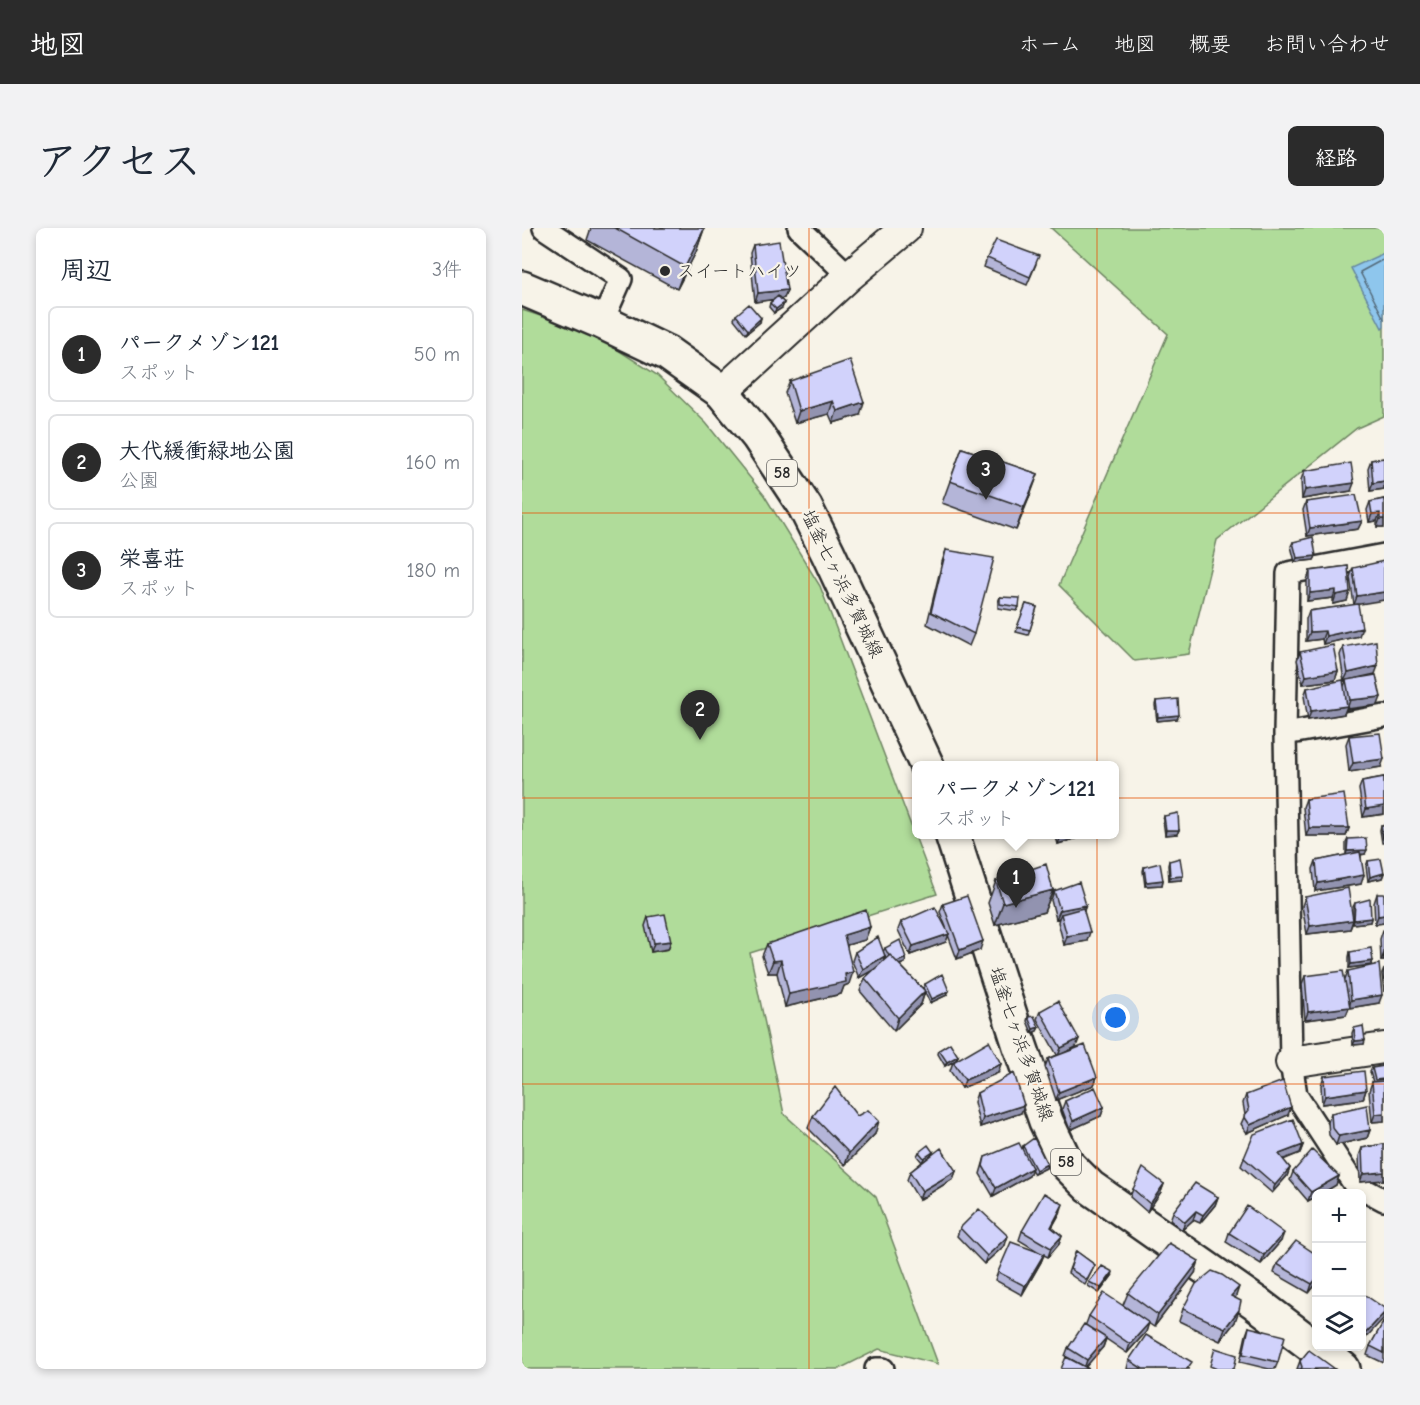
<!DOCTYPE html>
<html lang="ja">
<meta charset="utf-8">
<style>
body{margin:0;font-family:"Comic Neue","Klee One",sans-serif;background:#f2f2f3;color:#1f2937}
.controls{position:absolute;right:18px;bottom:18px;display:grid;overflow:hidden;border-radius:9px;box-shadow:0 3px 9px #0003}
.controls button{width:54px;height:54px;display:grid;place-items:center;padding:0;border:0;border-bottom:2px solid #e0e1e3;background:#fff;color:#1f2937;font:30px sans-serif}
.you{position:absolute;left:594px;top:790px;width:21px;height:21px;margin:-15px;border:4px solid #fff;border-radius:50%;background:#1a73e8;box-shadow:0 0 0 9px #1a73e833}
.badge{display:grid;place-items:center;width:39px;height:39px;border-radius:50%;background:#2b2b2b;color:#fff;font-size:20px;font-weight:700}
.pin{position:absolute;translate:-50% -50px;filter:drop-shadow(0 2px 3px #0008)}
.pin::after{content:'';position:absolute;top:32px;width:21px;height:18px;background:inherit;clip-path:polygon(0 0,100% 0,50% 100%)}
.popup{position:absolute;left:390px;top:533px;width:207px;height:78px;box-sizing:border-box;display:grid;place-content:center;border-radius:9px;background:#fff;filter:drop-shadow(0 2px 4px #0005);font-size:20px;white-space:nowrap;color:#747a83}
.popup b{font-size:22px;color:#1f2937}
.popup::after{content:'';position:absolute;left:50%;top:100%;margin-left:-12px;border:12px solid transparent;border-top-color:#fff}
.list{margin:0;padding:0;list-style:none}
h2{display:flex;justify-content:space-between;align-items:center;height:78px;margin:0;padding:0 24px;font-size:26px}
h2 small{font-size:20px;font-weight:400;color:#747a83}
.list li{display:grid;grid-template-columns:39px 1fr auto;gap:18px;align-items:center;box-sizing:border-box;height:96px;margin:0 12px 12px;padding:0 12px;border:2px solid #e0e1e3;border-radius:9px}
.list b{display:block;font-size:22px;white-space:nowrap}
.list p{margin:0;font-size:20px;white-space:nowrap;color:#747a83}
.list em{font-size:20px;font-style:normal;color:#747a83}
.icon{flex:none;width:33px;height:33px;fill:none;stroke:currentColor;stroke-width:2;stroke-linecap:round;stroke-linejoin:round}
.map{position:relative;flex:none;width:862px;height:1141px;overflow:hidden;border-radius:9px}
header{display:flex;align-items:center;gap:36px;box-sizing:border-box;height:84px;padding:0 30px;background:#2b2b2b;color:#fff}
header strong{font-size:28px}
nav{display:flex;gap:33px;margin-inline-start:auto;font-size:21px}
.intro{display:flex;align-items:center;justify-content:space-between;box-sizing:border-box;height:144px;padding:0 36px}
h1{margin:0;font-size:42px}
.button{padding:15px 27px;border-radius:9px;background:#2b2b2b;color:#fff;font-size:21px;font-weight:700}
main{display:flex;gap:36px;padding:0 36px}
aside{flex:1;background:#fff;border-radius:9px;box-shadow:0 3px 9px #0003}
.map>svg:first-child{display:block}
.green{fill:#b0dc9a;stroke:#6e8462;stroke-width:1.5}
.water{fill:#8ec6ed;stroke:#66889f;stroke-width:1.5}
.lines{fill:none;stroke-linecap:round;stroke-linejoin:round}
.shore{stroke:#536979;stroke-width:1.5}
.street-casing{stroke:#2b2b2b;stroke-width:26}
.secondary-casing{stroke:#2b2b2b;stroke-width:34}
.primary-casing{stroke:#2b2b2b;stroke-width:38}
.street{stroke:#f7f3e8;stroke-width:21}
.secondary{stroke:#f7f3e8;stroke-width:30}
.primary{stroke:#f7f3e8;stroke-width:33}
.wall{fill:#b4b5d8;stroke:#2b2b2b;stroke-width:1.5}
.shaded-wall{fill:#9293b0;stroke:#2b2b2b;stroke-width:1.5}
.building{fill:#d1d2fb;stroke:#2b2b2b;stroke-width:1.5}
.grid{fill:none;stroke:#e8590c;stroke-width:1.5;stroke-opacity:0.55}
.poi-dot{fill:#2b2b2b;stroke:#f7f3e8;stroke-width:2}
.labels{text-anchor:middle;dominant-baseline:central;stroke-width:4.5;stroke-linejoin:round;paint-order:stroke}
.shield{fill:#f7f3e8;stroke:#686764;stroke-width:1.5}
.shield-label{font-size:16px;font-weight:bold;fill:#2b2b2b}
.poi-label{font-size:18px;fill:#2b2b2b;stroke:#f7f3e8;text-anchor:start}
.street-label{font-size:18px;fill:#2b2b2b;stroke:#f7f3e8}
</style>
<header>
<strong>地図</strong>
<nav><a>ホーム</a><a>地図</a><a>概要</a><a>お問い合わせ</a></nav>
</header>
<div class="intro"><h1>アクセス</h1><a class="button">経路</a></div>
<main>
<aside>
<h2>周辺<small>3件</small></h2>
<ul class="list">
<li><span class="badge">1</span><div><b>パークメゾン121</b><p>スポット</p></div><em>50 m</em></li>
<li><span class="badge">2</span><div><b>大代緩衝緑地公園</b><p>公園</p></div><em>160 m</em></li>
<li><span class="badge">3</span><div><b>栄喜荘</b><p>スポット</p></div><em>180 m</em></li>
</ul>
</aside>
<div class="map">
<svg width="862" height="1141" viewBox="0 0 862 1141">
<rect width="100%" height="100%" fill="#f7f3e8"/>
<filter id="ink" filterUnits="userSpaceOnUse"><feTurbulence type="fractalNoise" baseFrequency=".0167" numOctaves="2"/><feDisplacementMap in="SourceGraphic" scale="12" xChannelSelector="R" yChannelSelector="G"/><feConvolveMatrix kernelMatrix="1 2 1 2 8 2 1 2 1" color-interpolation-filters="sRGB"/></filter>
<g filter="url(#ink)">
<path class="green" d="M529 0H862V188L835 200 695 312 667 426 613 433 537 357 646 106Z
M0 82 68 104 135 147 184 195 242 267 298 358 415 666 228 725 262 886 354 969 416 1136 357 1121 317 1141H0Z"/>
<path class="water" d="M862 25V98L860 100 829 40Z"/>
<g class="lines">
<path class="shore" d="M862 31 838 44 862 91"/>
<g class="street-casing">
<path id="street" d="M22 0 99 51 80 94
M277 0 327 48
M862 327 766 345 763 506 769 834 774 867 832 956 862 972
M763 506 862 488
M354 1141H361"/>
</g>
<g class="secondary-casing">
<path id="secondary" d="M200 164 327 48 384 0
M769 834 862 820"/>
</g>
<g class="primary-casing">
<path id="primary" d="M0 60 80 94 145 125 200 164 236 208 283 279 306 325 405 538
M430 606 497 815 524 893 544 935 568 959 734 1075 821 1141"/>
</g>
<use href="#street" class="street"/>
<use href="#secondary" class="secondary"/>
<use href="#primary" class="primary"/>
</g>
<path class="wall" d="M69 0H179L182 1 174 24 155 61 65 12Z
M231 17 265 62 262 70 258 71 262 75 260 80 252 85 247 79 248 75 252 71 233 74 228 25Z
M465 30 514 36 505 57 462 39Z
M214 87 238 94 224 106 212 91Z
M268 153 338 187 311 195 307 186 273 195 263 165Z
M440 220 516 246 494 302 420 275Z
M862 230V261L848 263 846 240 849 232Z
M782 243 829 263 780 271 779 252Z
M862 271V299H855V293L847 294 845 282 848 274Z
M784 274 840 293 836 301 785 308 781 282Z
M771 314 794 328 792 332 773 334 769 318Z
M424 322 452 406 447 418 405 396 420 334Z
M826 338 825 373 811 376V370L785 373V352L788 343Z
M831 340 836 376 837 408 801 416 800 411 784 413V391L787 383 832 377 828 349Z
M478 369 497 379 495 383 476 380V374Z
M504 376 515 379 506 407 494 404Z
M821 419 853 446 835 450 856 477 825 481V479L822 486 786 492 782 468 785 460 822 458 824 453H822L818 427Z
M778 424 816 443 813 452 781 456 775 432Z
M634 473 655 491 635 493 633 477Z
M827 508 859 539 827 544 824 516Z
M862 549V586L841 589 837 561 840 553Z
M784 571 827 600 824 608H784L781 579Z
M642 588 657 602 655 606 643 607 641 592Z
M859 597H862V615H860L858 602Z
M533 606H568L536 616Z
M826 611 843 626 839 627V656L793 663 791 641 794 633 824 627V615Z
M647 633 659 652 647 653 646 637Z
M846 633 862 645 860 650 846 653 844 638Z
M622 639 641 652 640 657 623 658 621 643Z
M474 653 531 662 522 684 473 697 466 675Z
M532 663 564 677 562 682 565 713 542 717 536 694 537 690 534 691 529 672Z
M855 666 862 695 853 696 852 675Z
M783 669 831 689V679L833 675 849 690 848 694 831 696V694L828 701 785 706 780 678Z
M421 676 458 722 435 731 426 707 424 714 388 727 376 702 379 694 424 699 418 684Z
M126 689 149 713 146 721 129 724 123 698Z
M348 699 343 712 325 717 327 756 322 758 319 766 263 779 255 745H246L240 728 245 716Z
M861 702H862V733H859L858 711Z
M363 720 384 730 383 735 378 737 402 762 401 760 403 756 425 767 408 775 403 764 399 776 372 803 338 763 343 750 353 740 337 750 330 733 333 724 361 734 364 731 361 724Z
M828 724 849 737 827 740V729Z
M862 741V764L860 746Z
M826 743 857 775 827 780 824 787 783 792 780 756 783 748 823 751Z
M518 783 554 819 541 825 575 849 572 857 534 872 523 839 526 831 535 827 515 791Z
M506 789 517 799 515 803 510 805 505 793Z
M832 800 843 812 842 816 831 817 830 805Z
M417 822 436 828 434 832 423 838 416 826Z
M431 834 476 845 440 860 428 843Z
M862 838V893L850 894 847 863 850 854H851L848 844 850 840Z
M802 848 844 862 841 871 800 876 799 857Z
M455 865 499 885 458 899 452 874Z
M724 867 766 887 725 905 719 896 723 887 721 875Z
M543 873 582 879 579 888 548 902 540 881Z
M809 885 848 902 845 910 814 917 807 907 806 894Z
M291 888H335L353 906 323 937 286 900Z
M862 916V952L838 954 837 928 840 920Z
M781 917 778 925 761 932 768 940 765 948 750 965 719 938 722 930Z
M501 918 524 940 512 946 509 941 507 948 471 968 458 946 463 929 500 921Z
M397 924H411L409 927 434 943 431 951 397 972 385 952 388 944 400 934 395 928Z
M771 944 817 948 814 957 799 966H795V968L786 973 768 952Z
M642 956 639 964 625 984 608 969 611 961Z
M696 969 693 977 678 995 671 992 660 1002 648 992 651 984Z
M538 985 530 999 540 1008 537 1016 526 1029 522 1027 519 1034 500 1067 473 1052 476 1044 517 1024 497 1012 500 1003Z
M438 1000 483 1017 462 1036 435 1008Z
M707 1005 759 1013 739 1036 704 1014Z
M554 1023 573 1037 563 1057 546 1045Z
M795 1027V1055L787 1065 752 1045 755 1036Z
M673 1045 632 1099 626 1095 624 1104 605 1125 584 1111 581 1119 563 1139 543 1128 546 1120 564 1096 567 1088 619 1090 601 1077 606 1065Z
M590 1048 577 1065 566 1058 567 1054Z
M713 1070V1094L698 1113 657 1093 661 1081Z
M862 1093V1135L845 1127 848 1118Z
M727 1099 756 1134 753 1141H747L718 1134 724 1107Z
M607 1132 668 1141H605Z
M778 1133 813 1141H775Z"/>
<path class="shaded-wall" d="M182 1 174 24 155 61 163 39Z
M265 62 262 70 233 74 236 65Z
M262 75 260 80 252 85 254 81Z
M239 90 238 94 224 106 226 102Z
M311 173 307 186 273 195 277 183Z
M342 174 338 187 311 195 315 183Z
M516 246 508 268 494 302 502 279Z
M862 253V261L848 263 851 255Z
M832 255 829 263 780 271 783 262Z
M858 285 855 293 847 294 850 286Z
M858 291H862V299H855Z
M840 293 836 301 785 308 788 300Z
M794 328 792 332 773 334 775 330Z
M814 362 811 370 785 373 788 365Z
M828 364 825 373 811 376 814 367Z
M862 364V372L832 377 835 368Z
M840 400 837 408 801 416 804 408Z
M803 403 800 411 784 413 788 404Z
M856 438 853 446 822 453 826 445Z
M816 443 813 452 781 456 784 448Z
M859 469 856 477 825 481 828 472Z
M825 478 822 486 786 492 789 483Z
M657 487 655 491 635 493 636 489Z
M862 531 859 539 827 544 831 535Z
M862 578V586L841 589 844 581Z
M787 600H827L824 608H784Z
M644 602H657L655 606 643 607Z
M544 606H568L536 616 539 608Z
M845 622 843 626 824 627 825 623Z
M862 645 860 650 846 653 848 649Z
M842 647 839 656 793 663 796 655Z
M661 648 659 652 647 653 648 649Z
M641 652 640 657 623 658 624 654Z
M531 662 522 684 473 697 481 675Z
M564 677 561 685 539 686 537 690 534 691 538 682Z
M862 687V695L853 696 856 688Z
M849 690 848 694 831 696 832 692Z
M831 692 828 701 785 706 788 698Z
M348 699 343 712 318 719 322 707Z
M568 704 565 713 542 717 545 708Z
M427 706 424 714 388 727 391 718Z
M149 713 146 721 129 724 132 715Z
M461 713 458 722 435 731 438 722Z
M862 725V733H859Z
M363 728 360 737 337 750 341 741Z
M384 730 383 735 368 740 370 736Z
M259 732 255 745H246L251 733Z
M851 733 849 737 827 740 829 736Z
M331 744 327 756 322 758 319 766 263 779 267 766Z
M403 763 399 776 372 803 376 790Z
M427 763 425 767 408 775 410 771Z
M860 767 857 775 827 780 824 787 783 792 786 784 827 779 829 772Z
M517 799 515 803 510 805 511 801Z
M557 811 554 819 536 828 539 820Z
M843 812 842 816 831 817 833 813Z
M436 828 434 832 423 838 425 834Z
M479 836 476 845 440 860 443 852Z
M575 849 572 857 534 872 537 864Z
M844 862 841 871 800 876 803 868Z
M502 877 499 885 458 899 461 890Z
M582 879 579 888 548 902 551 893Z
M769 879 766 887 725 905 728 897Z
M862 885V893L850 894 853 886Z
M357 893 353 906 323 937 327 925Z
M848 902 845 910 814 917 817 908Z
M781 917 778 925 754 934 757 926Z
M411 924 409 928 400 934 402 930Z
M525 936 524 940 512 946 514 942Z
M510 940 507 948 471 968 474 960Z
M768 940 765 948 750 965 753 957Z
M434 943 431 951 397 972 400 963Z
M862 944V952L838 954 841 946Z
M817 948 814 957 799 966H795V968L786 973 789 964Z
M642 956 639 964 625 984 628 976Z
M696 969 693 977 678 995 681 987Z
M541 976 538 985 526 1007 529 999Z
M674 983 671 992 660 1002 663 994Z
M762 1005 759 1013 739 1036 742 1027Z
M486 1008 483 1017 462 1036 465 1028Z
M540 1008 537 1016 526 1029 529 1020Z
M522 1026 519 1034 500 1067 503 1058Z
M677 1033 673 1045 632 1099 636 1087Z
M591 1044 590 1048 577 1065 579 1060Z
M795 1050V1055L787 1065 790 1056Z
M717 1059 713 1071 709 1068Z
M717 1082 713 1094 698 1113 703 1100Z
M862 1085 861 1091 840 1114V1109Z
M627 1095 624 1104 605 1125 608 1116Z
M584 1110 581 1119 562 1141 565 1132Z"/>
<path class="building" d="M93 0H179L182 1 163 39Z
M474 12 517 28 508 49 465 30Z
M257 13 265 62 236 65 231 17Z
M256 68 262 75 254 81 248 75Z
M227 76 239 90 226 102 214 87Z
M328 132 342 174 315 183 311 173 277 183 268 153Z
M440 220 516 246 502 279 428 253Z
M862 230V253L851 255 849 232Z
M829 235 832 255 783 262 782 243Z
M834 267 840 293 788 300 784 274Z
M862 271V291H858V285L850 286 848 274Z
M791 309 794 328 775 330 771 314Z
M424 322 472 330 452 406 409 384Z
M862 333V364L835 368 831 340Z
M826 338 828 364 814 367V362L788 365V343Z
M478 369 498 370 497 379 478 376Z
M504 376 515 379 508 402 495 399Z
M836 376 840 400 804 408 803 403 788 404 787 383Z
M854 413 856 438 826 445 821 419Z
M811 417 816 443 784 448 778 424Z
M854 447 859 469 828 472 824 452Z
M821 452 825 478 789 483 785 460Z
M656 471 657 487 636 489 634 473Z
M858 505 862 531 831 535 827 508Z
M862 549V578L844 581 840 553Z
M822 566 827 600H787L784 571Z
M656 585 657 602H644L642 588Z
M859 597H862V610L861 611Z
M844 610 845 622 825 623 826 611Z
M838 624 842 647 796 655 794 633Z
M658 630 661 648 648 649 647 633Z
M859 631 862 645 848 649 846 633Z
M638 635 641 652 624 654 622 639Z
M524 636 531 662 481 675 474 653Z
M557 654 564 677 538 682 532 663Z
M826 660 831 692 788 698 783 669Z
M855 666H862V687L856 688Z
M445 668 461 713 438 722 421 676Z
M848 671 849 690 832 692 833 675Z
M413 679 427 706 391 718 379 694Z
M561 680 568 704 545 708 539 686Z
M344 682 348 699 322 707 331 744 323 746 324 754 267 766 259 732 251 733 245 716Z
M143 686 149 713 132 715 126 689Z
M356 709 363 728 341 741 333 724Z
M378 712 384 730 375 734 368 727 367 728 363 720Z
M849 720 851 733 829 736 828 724Z
M368 727 403 763 376 790 343 750Z
M857 736 860 767 829 772 826 743Z
M821 743 828 779 786 784 783 748Z
M420 746 427 763 410 771 403 756Z
M536 773 557 811 539 820 518 783Z
M512 788 517 799 511 801 506 789Z
M841 798 843 812 833 813 832 800Z
M467 813 479 836 443 852 431 834Z
M428 815 436 828 425 834 417 822Z
M563 817 575 849 537 864 526 831Z
M862 838V851L853 852 850 840Z
M842 843 844 862 803 868 802 848Z
M492 845 502 877 461 890 455 865Z
M761 853 769 879 728 897 722 888 727 882 724 867Z
M862 853V885L853 886 850 854Z
M313 859 335 888 346 882 357 893 327 925 291 888Z
M573 859 582 879 551 893 543 873Z
M845 877 848 902 817 908 810 899 809 885Z
M771 891 781 917 757 926 768 940 753 957 722 930 732 906Z
M512 910 525 936 514 942 501 918Z
M497 915 510 940 474 960 461 938 463 929Z
M862 916V944L841 946 840 920Z
M406 917 411 924 402 930 397 924Z
M419 920 434 943 400 963 388 944Z
M790 922 817 948 789 964 771 944Z
M621 940 642 956 628 976 611 961Z
M673 955 696 969 681 987 674 983 663 994 651 984Z
M522 965 541 976 529 999 540 1008 529 1020 500 1003Z
M725 978 762 1005 742 1027 707 1005Z
M457 981 486 1008 465 1028 438 1000Z
M774 1013 795 1027V1050L790 1056 755 1036Z
M489 1014 522 1026 503 1058 476 1044Z
M647 1015 677 1033 636 1087 606 1065Z
M554 1023 573 1037 565 1052 548 1041Z
M580 1038 591 1044 579 1060 567 1054Z
M690 1043 700 1047 717 1059 709 1068 719 1073 717 1082 703 1100 661 1081 674 1056Z
M582 1065 627 1095 608 1116 567 1088Z
M840 1065 862 1080V1085L840 1109Z
M862 1093V1125L848 1118Z
M562 1096 584 1110 565 1132 546 1120Z
M727 1099 763 1108 756 1134 721 1126Z
M624 1107 670 1134 665 1141H621L607 1132Z
M693 1120 715 1127 712 1141H695L688 1138Z
M787 1122 813 1141H779L780 1139 778 1133Z
M544 1129 567 1141H539Z"/>
</g>
<path class="grid" d="M287 0V1141M575 0V1141M0 285H862M0 570H862M0 856H862"/>
<circle class="poi-dot" cx="143" cy="43" r="6"/>
<g class="labels">
<g class="shield">
<rect x="245" y="232" width="30" height="26" rx="4.5"/>
<rect x="529" y="921" width="30" height="26" rx="4.5"/>
</g>
<g class="shield-label">
<text x="260" y="245">58</text>
<text x="544" y="934">58</text>
</g>
<g class="poi-label">
<text x="155" y="43">スイートハイツ</text>
</g>
<g class="street-label">
<text transform="translate(320 356) rotate(64)">塩釜七ヶ浜多賀城線</text>
<text transform="translate(499 816) rotate(71)">塩釜七ヶ浜多賀城線</text>
</g>
</g>
</svg>
<div class="controls">
<button>+</button>
<button>−</button>
<button><svg class="icon" aria-label="layers" viewBox="0 0 24 24"><path d="M12 4l9 5-9 5-9-5zM3 14l9 5 9-5"/></svg></button>
</div>
<div class="you"></div>
<div class="pin badge" style="left:494px;top:680px">1</div>
<div class="popup"><b>パークメゾン121</b>スポット</div>
<div class="pin badge" style="left:178px;top:512px">2</div>
<div class="pin badge" style="left:464px;top:272px">3</div>
</div>
</main>
